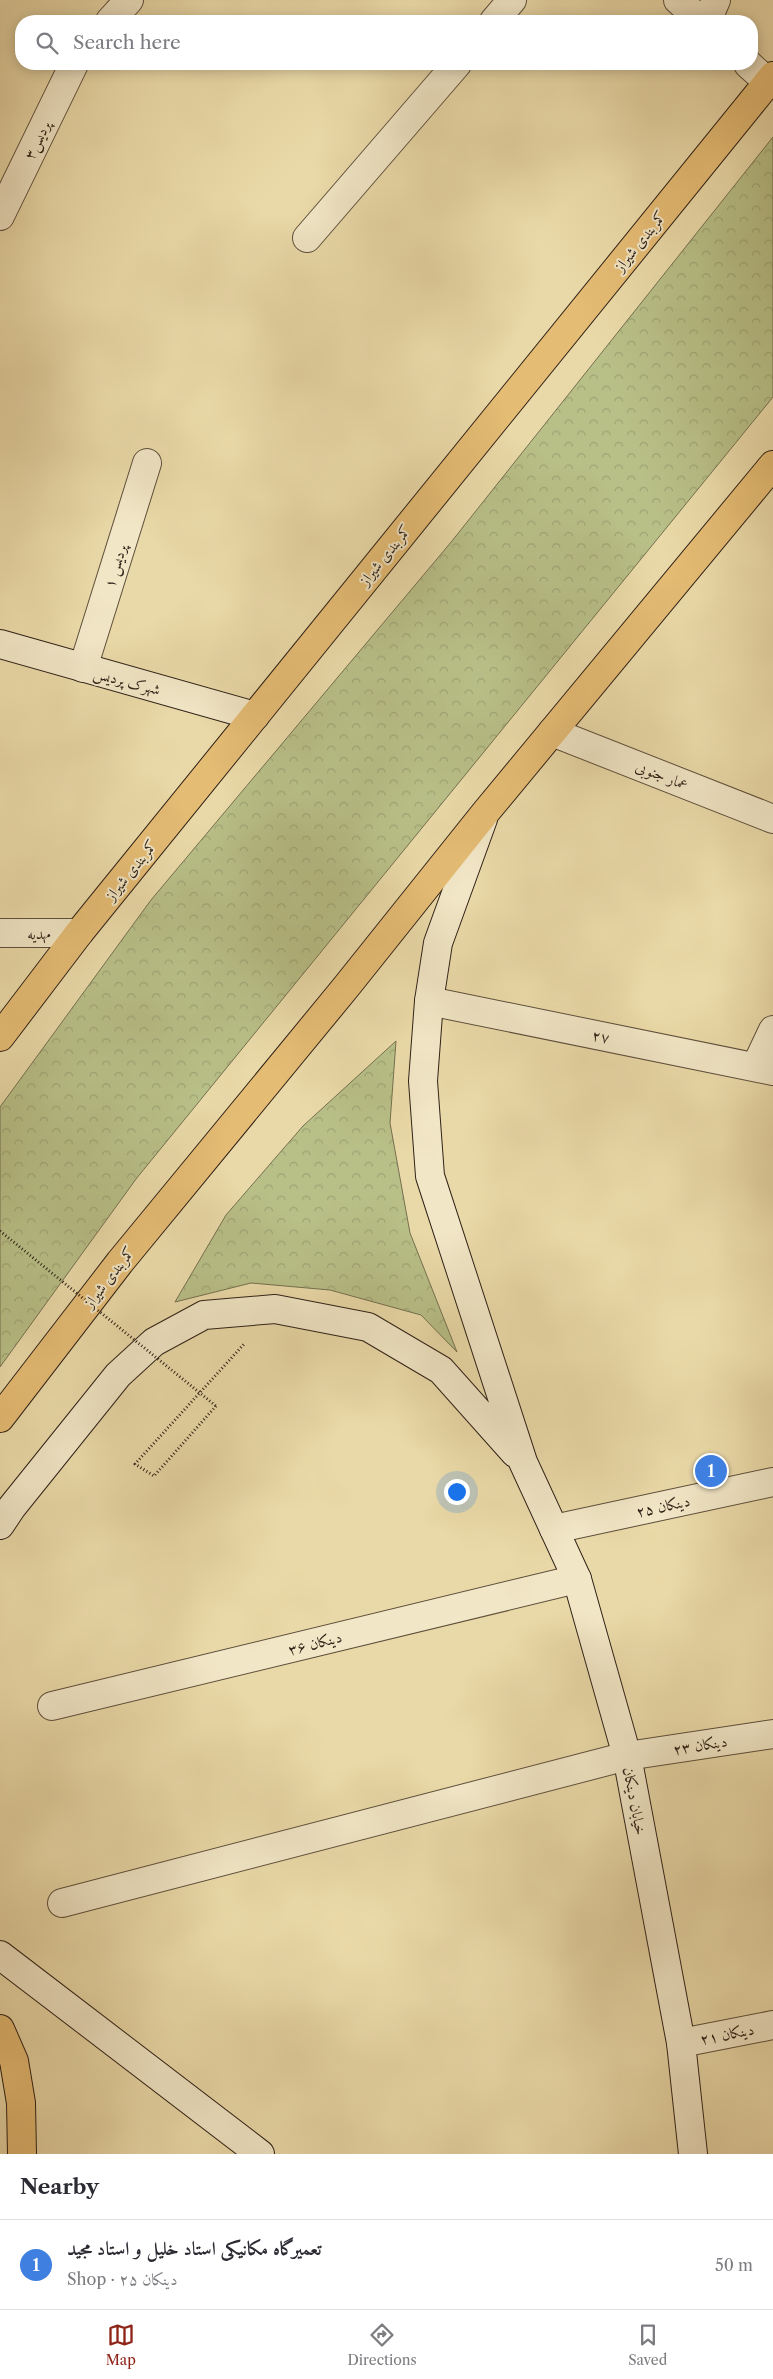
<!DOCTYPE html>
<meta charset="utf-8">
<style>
body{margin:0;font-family:"Libre Caslon Text",Amiri,serif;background:#f7f7f7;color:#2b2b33}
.you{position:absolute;left:456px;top:1491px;width:18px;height:18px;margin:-12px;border:4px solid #fff;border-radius:50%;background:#1a73e8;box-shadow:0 0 0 8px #1a73e833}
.badge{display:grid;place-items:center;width:32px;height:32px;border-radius:50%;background:#8f2418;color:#fff;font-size:16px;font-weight:700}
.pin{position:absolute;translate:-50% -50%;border:2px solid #fff;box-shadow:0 1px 5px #0006}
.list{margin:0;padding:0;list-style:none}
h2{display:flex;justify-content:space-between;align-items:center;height:65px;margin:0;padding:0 20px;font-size:21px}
h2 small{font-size:16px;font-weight:400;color:#7c7c81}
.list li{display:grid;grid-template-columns:32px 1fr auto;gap:15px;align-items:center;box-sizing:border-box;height:90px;padding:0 20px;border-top:1px solid #e1e1e2}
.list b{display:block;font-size:19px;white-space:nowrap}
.list p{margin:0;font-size:16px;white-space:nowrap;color:#7c7c81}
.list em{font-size:16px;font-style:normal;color:#7c7c81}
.icon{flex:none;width:28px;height:28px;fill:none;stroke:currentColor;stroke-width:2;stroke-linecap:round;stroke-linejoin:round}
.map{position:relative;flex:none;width:773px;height:2154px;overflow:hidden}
.search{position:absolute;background:#fff;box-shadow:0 2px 12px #0003;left:15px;right:15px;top:15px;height:55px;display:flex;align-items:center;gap:12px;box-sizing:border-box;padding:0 18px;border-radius:20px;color:#7c7c81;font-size:19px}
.sheet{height:155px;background:#fff}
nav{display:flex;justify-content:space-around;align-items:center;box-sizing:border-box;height:70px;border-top:1px solid #e1e1e2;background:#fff;font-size:14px;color:#7c7c81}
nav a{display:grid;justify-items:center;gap:2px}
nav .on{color:#8f2418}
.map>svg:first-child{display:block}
.forest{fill:url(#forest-crowns);stroke:#74704f}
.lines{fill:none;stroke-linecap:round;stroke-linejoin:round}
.street-casing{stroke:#5e4f3b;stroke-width:30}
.secondary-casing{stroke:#2f2117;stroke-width:30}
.highway-casing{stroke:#2f2117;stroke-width:30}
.path{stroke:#2f2117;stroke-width:3;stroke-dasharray:1 2.5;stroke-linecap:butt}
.street{stroke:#f1e6c6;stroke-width:28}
.secondary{stroke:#f1e6c6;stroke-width:28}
.highway{stroke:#e5bc74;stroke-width:28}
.path-bridge{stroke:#2f2117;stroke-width:3;stroke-dasharray:1 2.5;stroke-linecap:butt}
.labels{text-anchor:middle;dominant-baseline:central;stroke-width:4;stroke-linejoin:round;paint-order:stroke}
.street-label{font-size:15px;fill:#2f2117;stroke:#f1e6c6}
</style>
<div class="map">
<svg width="773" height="2154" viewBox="0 0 773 2154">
<defs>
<pattern id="forest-crowns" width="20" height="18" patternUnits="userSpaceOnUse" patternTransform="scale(1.25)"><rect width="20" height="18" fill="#b8bf87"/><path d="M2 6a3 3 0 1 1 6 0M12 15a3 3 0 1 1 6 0" fill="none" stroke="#9ea474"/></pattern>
</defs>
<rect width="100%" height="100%" fill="#ead9a8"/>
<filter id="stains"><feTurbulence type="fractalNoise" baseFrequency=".004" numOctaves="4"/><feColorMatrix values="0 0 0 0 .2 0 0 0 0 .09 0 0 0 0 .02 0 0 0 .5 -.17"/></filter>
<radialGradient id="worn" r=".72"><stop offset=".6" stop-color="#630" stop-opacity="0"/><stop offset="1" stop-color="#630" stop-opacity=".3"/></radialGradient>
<path class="forest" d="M773 137V397L136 1179 0 1367V1107L151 900 452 541Z
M396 1041 390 1123 410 1233 457 1352 421 1315 330 1290 251 1283 175 1302 226 1215 303 1126Z"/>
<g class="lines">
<g class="street-casing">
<path id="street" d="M678 0 701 21
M110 21 129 0
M494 21 512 0
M707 21 716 0
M748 64 768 82
M0 216 74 64
M307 238 457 64
M83 668 147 463
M552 732 773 819
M0 933H79
M429 1001 773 1071
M756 1066 773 1030
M554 1529 773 1482
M52 1706 577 1579
M62 1903 627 1756 773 1734
M681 2043 773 2025"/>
</g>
<g class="secondary-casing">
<path id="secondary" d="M0 644 255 716
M483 819 438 943 429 1001 423 1081 430 1176 523 1462 577 1579 627 1756 681 2043 693 2154
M0 1525 12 1507 118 1375 154 1342 204 1315 275 1309 368 1327 441 1370 515 1453
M0 1955 260 2154"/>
</g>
<g class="highway-casing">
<path id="highway" d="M0 1037 79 933 773 76
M0 1418 120 1262 346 987 485 813 773 465
M0 2029 14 2061 21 2103 22 2154"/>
</g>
<path class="path" d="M216 1406 154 1476 135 1464 245 1343"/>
<use href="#street" class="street"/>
<use href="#secondary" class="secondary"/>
<use href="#highway" class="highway"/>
<path class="path-bridge" d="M0 1231 216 1406"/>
</g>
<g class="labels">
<g class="street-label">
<text transform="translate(37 140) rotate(-64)">پردیس۳</text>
<text transform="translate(640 241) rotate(-51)">کمربندی شیراز</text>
<text transform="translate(385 555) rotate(-51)">کمربندی شیراز</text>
<text transform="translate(115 566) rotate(-73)">پردیس ۱</text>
<text transform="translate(127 681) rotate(15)">شهرک پردیس</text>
<text transform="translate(662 775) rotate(21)">عمار جنوبی</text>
<text transform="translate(131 870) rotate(-51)">کمربندی شیراز</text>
<text x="39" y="933">مهدیه</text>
<text transform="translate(601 1036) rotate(11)">۲۷</text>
<text transform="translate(109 1277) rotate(-52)">کمربندی شیراز</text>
<text transform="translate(663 1506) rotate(-12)">۲۵ دینکان</text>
<text transform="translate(315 1643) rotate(-14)">۳۶ دینکان</text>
<text transform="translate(700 1745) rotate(-9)">۲۳ دینکان</text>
<text transform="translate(635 1801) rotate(79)">خیابان دینکان</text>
<text transform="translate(727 2034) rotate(-11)">۲۱ دینکان</text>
</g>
</g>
<rect width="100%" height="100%" filter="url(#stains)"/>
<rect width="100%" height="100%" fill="url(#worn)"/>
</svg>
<div class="you"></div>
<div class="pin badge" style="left:711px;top:1471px;background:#3f7fe0">1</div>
<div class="search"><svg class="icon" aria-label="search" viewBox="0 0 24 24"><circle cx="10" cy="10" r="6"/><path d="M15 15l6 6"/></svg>Search here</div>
</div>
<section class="sheet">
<h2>Nearby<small></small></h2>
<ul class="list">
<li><span class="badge" style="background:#3f7fe0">1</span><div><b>تعمیرگاه مکانیکی استاد خلیل و استاد مجید</b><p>Shop · ۲۵ دینکان</p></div><em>50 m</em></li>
</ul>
</section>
<nav>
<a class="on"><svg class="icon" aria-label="map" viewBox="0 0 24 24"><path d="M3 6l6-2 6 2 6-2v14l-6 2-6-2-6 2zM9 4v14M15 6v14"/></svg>Map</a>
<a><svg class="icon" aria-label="directions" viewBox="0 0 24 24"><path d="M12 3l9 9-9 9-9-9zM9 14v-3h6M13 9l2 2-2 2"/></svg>Directions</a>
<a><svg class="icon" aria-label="saved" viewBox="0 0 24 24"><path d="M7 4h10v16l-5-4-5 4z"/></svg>Saved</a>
</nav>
